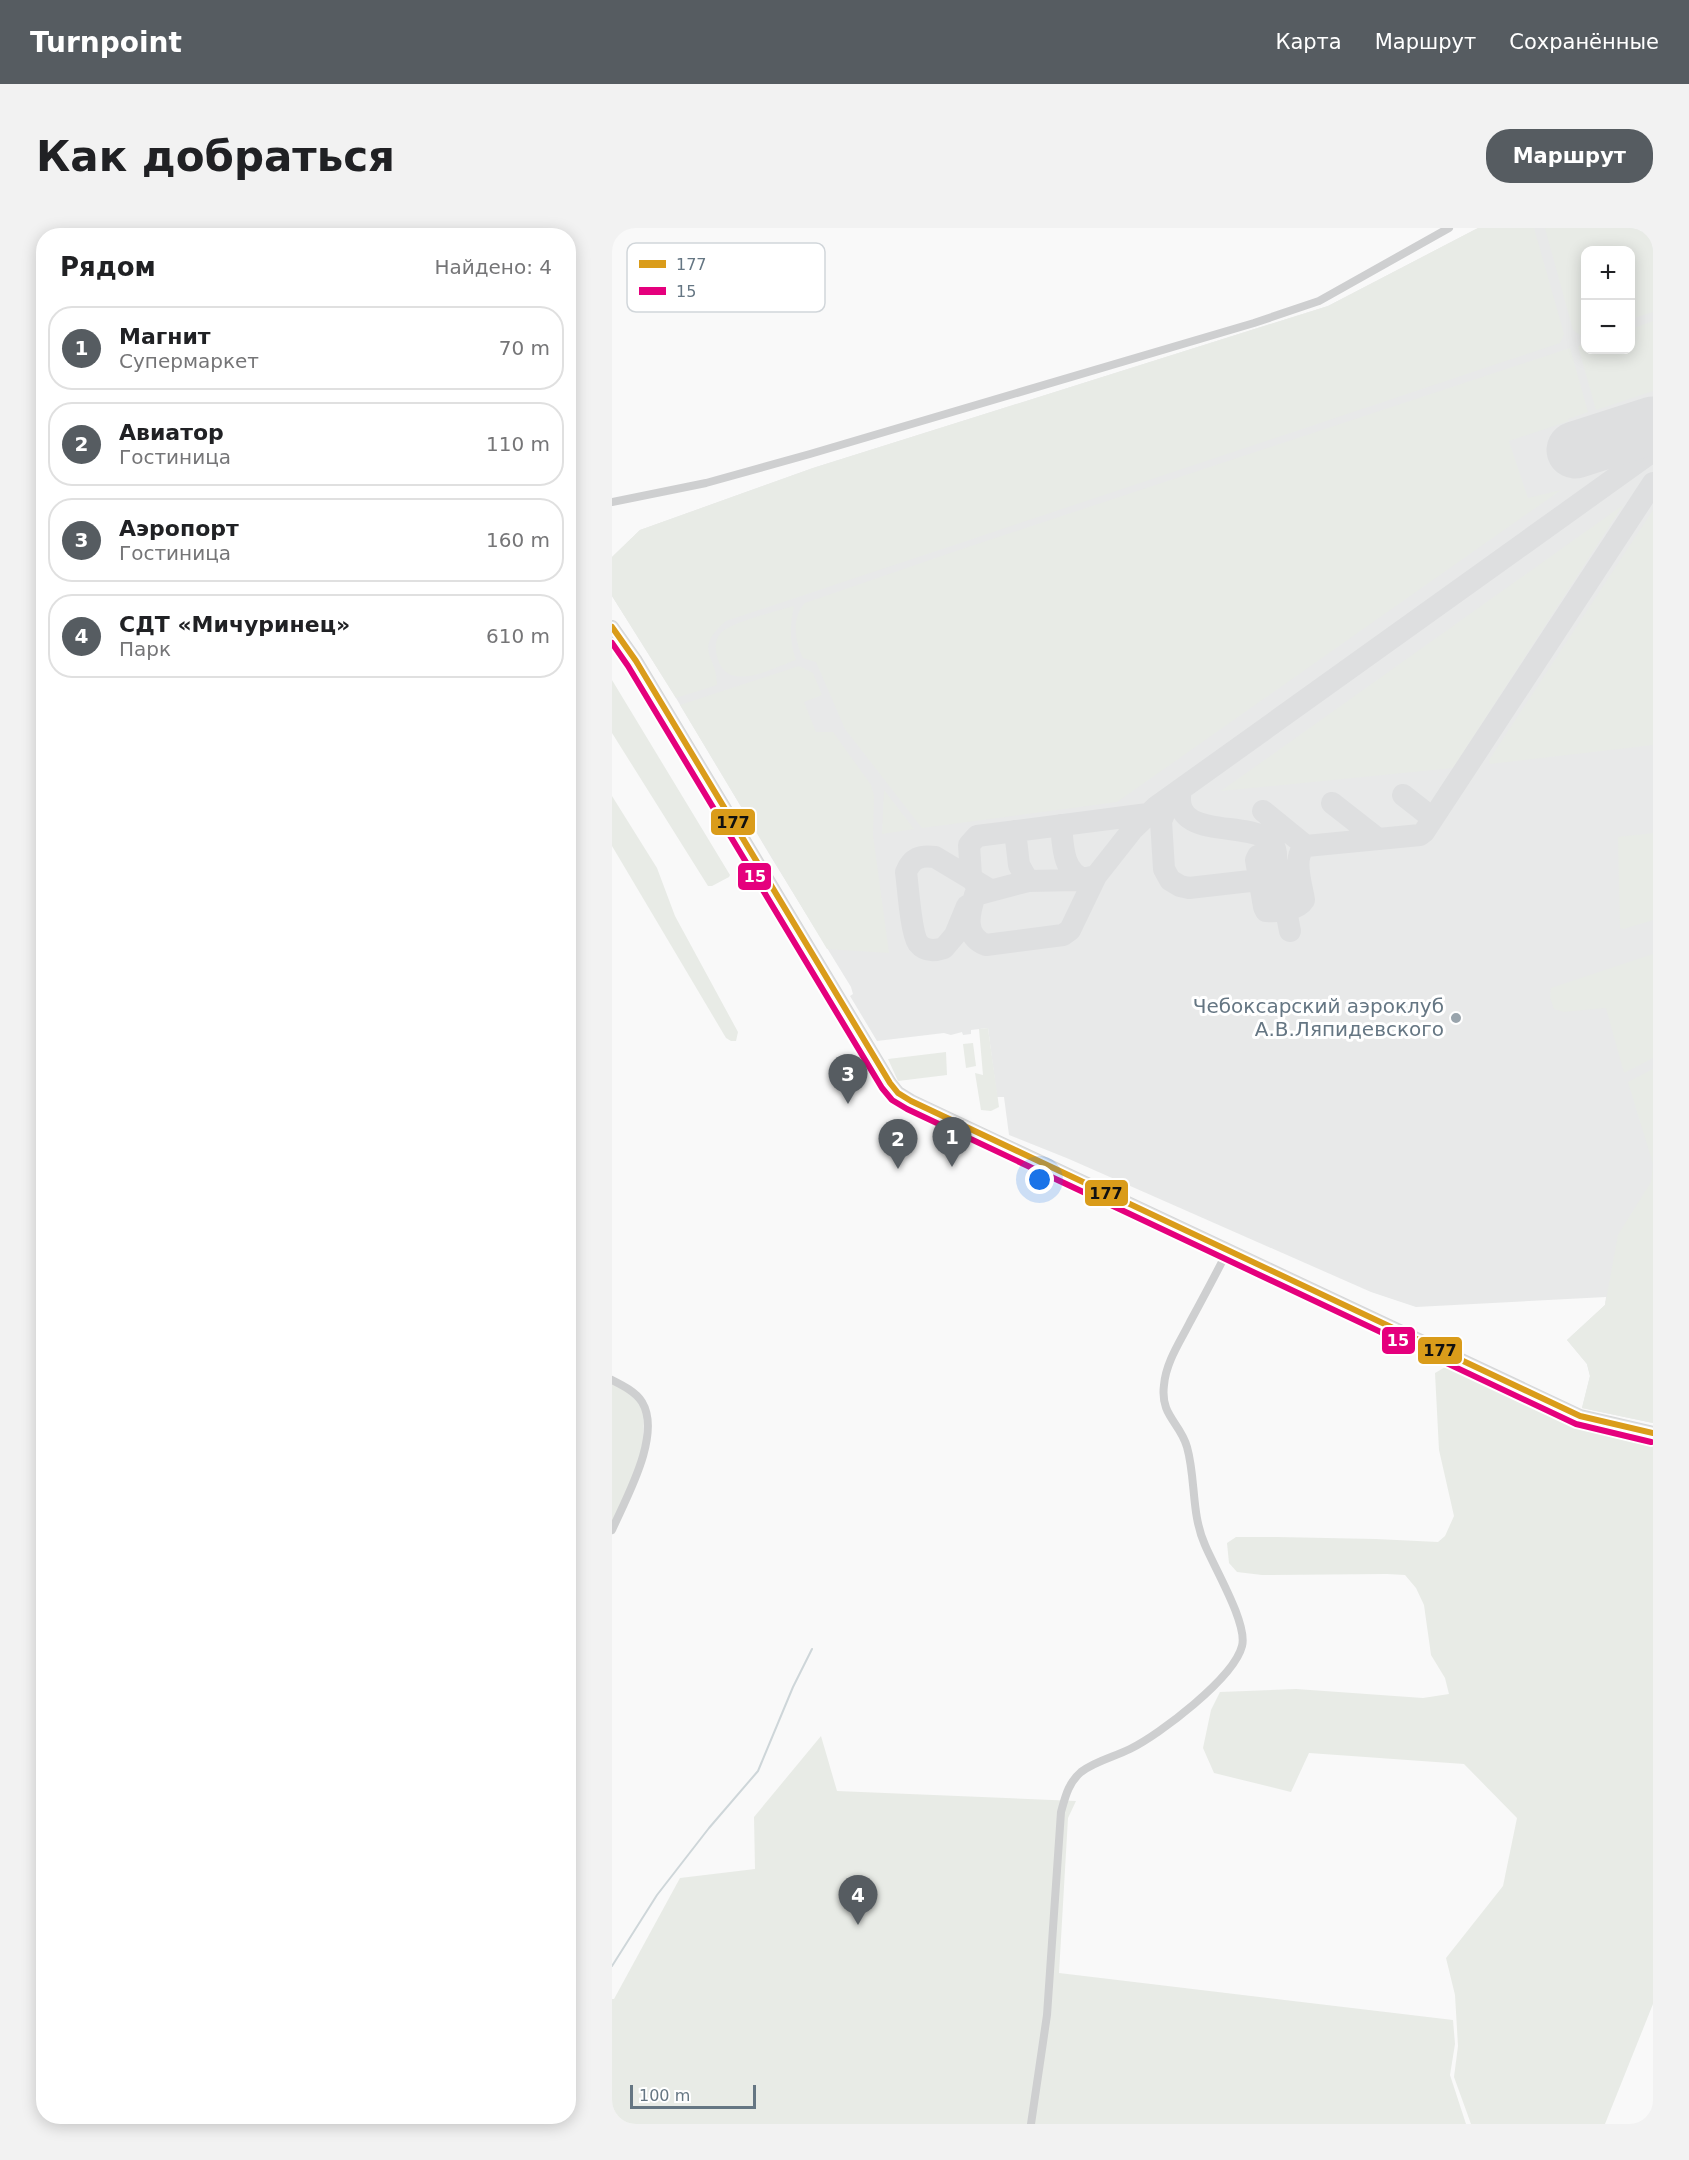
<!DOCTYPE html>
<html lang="ru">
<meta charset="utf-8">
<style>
body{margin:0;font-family:"DejaVu Sans",sans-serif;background:#f2f2f2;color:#202124}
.controls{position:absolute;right:18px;top:18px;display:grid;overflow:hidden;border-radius:12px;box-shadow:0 3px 15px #0003}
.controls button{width:54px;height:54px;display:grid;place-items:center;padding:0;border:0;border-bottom:2px solid #e0e0e0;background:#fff;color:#202124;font:30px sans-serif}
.scale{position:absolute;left:18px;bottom:15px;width:126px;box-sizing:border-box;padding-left:6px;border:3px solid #657683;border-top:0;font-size:16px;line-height:21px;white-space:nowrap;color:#657683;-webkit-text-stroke:4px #fff;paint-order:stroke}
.you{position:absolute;left:428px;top:952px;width:21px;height:21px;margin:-15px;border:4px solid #fff;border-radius:50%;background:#1a73e8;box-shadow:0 0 0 9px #1a73e833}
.badge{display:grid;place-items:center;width:39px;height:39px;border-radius:50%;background:#565c61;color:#fff;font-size:20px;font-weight:700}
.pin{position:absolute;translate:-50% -50px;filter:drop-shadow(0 2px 3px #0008)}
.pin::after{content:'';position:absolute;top:32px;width:21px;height:18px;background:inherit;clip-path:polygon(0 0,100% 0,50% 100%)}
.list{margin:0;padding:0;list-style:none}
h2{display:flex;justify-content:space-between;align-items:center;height:78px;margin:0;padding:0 24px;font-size:26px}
h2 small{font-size:20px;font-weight:400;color:#757577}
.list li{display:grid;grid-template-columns:39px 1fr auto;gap:18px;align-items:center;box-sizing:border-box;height:84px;margin:0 12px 12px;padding:0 12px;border:2px solid #e0e0e0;border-radius:24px}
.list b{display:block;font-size:22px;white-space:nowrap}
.list p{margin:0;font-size:20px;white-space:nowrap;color:#757577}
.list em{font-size:20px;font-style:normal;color:#757577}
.map{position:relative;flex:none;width:1041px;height:1896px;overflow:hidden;border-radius:24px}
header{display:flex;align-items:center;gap:36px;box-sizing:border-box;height:84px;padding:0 30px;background:#565c61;color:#fff}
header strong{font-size:28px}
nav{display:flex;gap:33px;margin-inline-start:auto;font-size:21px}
.intro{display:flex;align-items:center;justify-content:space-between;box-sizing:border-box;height:144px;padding:0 36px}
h1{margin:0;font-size:42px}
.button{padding:15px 27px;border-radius:24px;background:#565c61;color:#fff;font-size:21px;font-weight:700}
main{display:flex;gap:36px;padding:0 36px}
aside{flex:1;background:#fff;border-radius:24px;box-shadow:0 3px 15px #0003}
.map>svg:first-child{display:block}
.built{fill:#e8e9e9;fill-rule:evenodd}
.green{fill:#e8ebe6}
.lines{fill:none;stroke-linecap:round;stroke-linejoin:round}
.stream{stroke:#ced6d9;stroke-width:2}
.taxiway{stroke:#dedfe0;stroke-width:22}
.runway{stroke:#dedfe0;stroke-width:57}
.secondary-casing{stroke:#d5d6d7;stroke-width:14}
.street{stroke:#cecfd0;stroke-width:8}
.secondary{stroke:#e1e2e2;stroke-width:12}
.bus-1-casing{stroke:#fff;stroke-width:10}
.bus-2-casing{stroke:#fff;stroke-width:10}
.bus-1{stroke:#da9c1a;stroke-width:6}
.bus-2{stroke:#e5007d;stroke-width:6}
.poi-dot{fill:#99a4ac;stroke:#fff;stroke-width:2}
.labels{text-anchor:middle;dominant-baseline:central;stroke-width:6;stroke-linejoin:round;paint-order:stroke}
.poi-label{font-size:20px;fill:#657683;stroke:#fff;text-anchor:end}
.key{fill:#fff;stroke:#d1d6da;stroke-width:1.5}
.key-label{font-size:16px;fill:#657683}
.line-badge{stroke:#fff;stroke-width:2}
.badge-label{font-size:16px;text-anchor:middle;font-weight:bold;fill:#fff}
.pale-badge-label{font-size:16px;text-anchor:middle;font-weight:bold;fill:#111}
</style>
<header>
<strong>Turnpoint</strong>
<nav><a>Карта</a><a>Маршрут</a><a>Сохранённые</a></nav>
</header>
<div class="intro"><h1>Как добраться</h1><a class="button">Маршрут</a></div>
<main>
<aside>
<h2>Рядом<small>Найдено: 4</small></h2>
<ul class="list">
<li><span class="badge">1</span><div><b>Магнит</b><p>Супермаркет</p></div><em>70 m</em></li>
<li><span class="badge">2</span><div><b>Авиатор</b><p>Гостиница</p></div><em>110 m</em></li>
<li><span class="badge">3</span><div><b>Аэропорт</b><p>Гостиница</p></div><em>160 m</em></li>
<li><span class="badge">4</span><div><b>СДТ «Мичуринец»</b><p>Парк</p></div><em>610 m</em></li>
</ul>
</aside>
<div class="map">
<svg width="1041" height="1896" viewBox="0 0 1041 1896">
<rect width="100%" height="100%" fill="#f9f9f9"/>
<path class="built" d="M866 0H1041V1195L970 1180 978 1148 975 1136 955 1112 993 1077 994 1069 804 1079 759 1064 457 931 397 907 392 869H385L376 800 359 802V806L351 807 350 804 339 807 332 805 265 813 238 768 241 766 239 759 159 629 64 470 0 368V329L28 302 201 240 716 78ZM974 22H1018V122H974Z"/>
<path class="green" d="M866 0H922L952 106 948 115 114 393C80 423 105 426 105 457L64 470 0 368V329L28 302 201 240 716 78Z
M933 0H1041V84L1019 91 1018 22H974L973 106 968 107 961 102Z
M1041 93V163L984 182 966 118 973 116 974 122H1018L1019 101Z
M958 120 976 184 956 191 957 193 897 213 916 270 949 262 505 574 310 600 233 501 204 434 191 430C183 414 179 390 193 375L347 322Z
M1011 277 841 540 609 563Z
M1041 282V517L878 536 877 532Z
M182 378C178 397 177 413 184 432 160 440 114 467 105 428 103 421 103 412 108 406 118 394 166 383 182 378Z
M187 438 201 445 210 467 192 474 204 504H221L259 557 262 568 261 607 277 725 215 721 68 477Z
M0 452 118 647 117 649 100 658H96L0 505Z
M272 562 302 601 270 606Z
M0 568 45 640 63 688 126 804 124 813H119L114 810 0 618Z
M1041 605V692L1012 701 1008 700 1006 609Z
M1041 726V830L1012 845 994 780 952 784 942 781 938 769 939 760Z
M376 800 387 879 379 883 369 882 363 845 371 847 367 801Z
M361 815 364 838 354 840 351 816Z
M334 824 335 847 286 853 276 831Z
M1041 841V936L1016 854Z
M1041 938V1195L970 1180 978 1148 975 1136 955 1112 993 1077 1006 1007 1039 954Z
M835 1138 969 1199 1041 1215V1776L993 1896H859L842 1849 846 1818 843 1767 834 1730 891 1658 905 1590 852 1536 697 1525 679 1564 602 1545 591 1520 599 1482 608 1464 684 1461 811 1470 837 1466 833 1450 819 1427 812 1377 804 1360 793 1347 775 1346 650 1347 625 1344 617 1335 615 1315 624 1309H665L764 1311 826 1314 833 1308 842 1288 827 1222 823 1145Z
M0 1155 20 1166 32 1181 31 1223 0 1299Z
M209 1508 225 1563 464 1573 456 1590 447 1745 841 1792 843 1816 838 1847 854 1896H0V1771H2L68 1650 143 1641 142 1589Z"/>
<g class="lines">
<path class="stream" d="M0 1738 45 1667 97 1600 146 1543 181 1459 200 1421"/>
<path class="taxiway" d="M791 567 814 585 823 587
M560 568 549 593 552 641 558 652 568 658 577 660 647 652C656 647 663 642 664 631 668 580 556 624 569 561
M720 575 766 611
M651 583 694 618
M449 597C451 616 450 645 473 651
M403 603 407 637 416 653
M484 648 458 702 451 707 374 717C351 708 357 685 363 667L416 653 466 652 484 648 521 601 544 579 1041 223
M362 654 359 648 357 617 365 608 536 586
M355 678 343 707 332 720C323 723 313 724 306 715 299 705 296 659 294 644 300 630 308 627 323 629L378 662
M678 703 664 631 656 627 646 628 644 632 652 679 654 683C666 684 686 682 692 672 690 657 679 628 694 618L808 607 812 604 1041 255"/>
<path class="runway" d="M963 222 1041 197"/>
<g class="secondary-casing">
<path id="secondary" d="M0 399 24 433 278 855 286 865 299 873 968 1188 1041 1205"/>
</g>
<path class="street" d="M0 274 94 255 198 226 642 95 707 73 837 0
M0 1152C10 1157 24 1164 30 1174 50 1207 14 1270 0 1302
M419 1896 435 1787 449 1584C453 1570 456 1555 469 1544 483 1533 502 1529 518 1521 547 1507 622 1450 630 1418 636 1396 602 1339 593 1317 579 1286 584 1251 575 1219 568 1194 548 1188 552 1157 554 1134 568 1114 578 1094 591 1070 604 1046 616 1022"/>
<use href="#secondary" class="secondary"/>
<g class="bus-1-casing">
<path id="bus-1" d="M0 399 24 433 278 855 286 865 299 873 968 1188 1041 1205"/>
</g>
<g class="bus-2-casing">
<path id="bus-2" d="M0 415 16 438 270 860 280 872 295 881 964 1196 1039 1214"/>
</g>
<use href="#bus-1" class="bus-1"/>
<use href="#bus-2" class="bus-2"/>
</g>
<circle class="poi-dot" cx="844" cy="790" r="6"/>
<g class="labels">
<g class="poi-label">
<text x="832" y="778">Чебоксарский аэроклуб<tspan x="832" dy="23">А.В.Ляпидевского</tspan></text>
</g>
</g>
<rect x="15" y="15" width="198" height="69" rx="9" class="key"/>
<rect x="27" y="32" width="27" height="8" fill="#da9c1a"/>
<rect x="27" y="59" width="27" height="8" fill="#e5007d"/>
<g class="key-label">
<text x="64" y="42">177</text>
<text x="64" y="69">15</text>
</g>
<g class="line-badge">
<rect x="98" y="580" width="46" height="28" rx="6" fill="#da9c1a"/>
<rect x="125" y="634" width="35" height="29" rx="6" fill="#e5007d"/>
<rect x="472" y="951" width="45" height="28" rx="6" fill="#da9c1a"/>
<rect x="769" y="1098" width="35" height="29" rx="6" fill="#e5007d"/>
<rect x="805" y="1108" width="46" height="29" rx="6" fill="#da9c1a"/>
</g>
<g class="badge-label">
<text x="143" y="654">15</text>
<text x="786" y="1118">15</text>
</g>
<g class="pale-badge-label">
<text x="121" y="600">177</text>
<text x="494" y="971">177</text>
<text x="828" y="1128">177</text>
</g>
</svg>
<div class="controls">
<button>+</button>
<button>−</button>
</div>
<div class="scale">100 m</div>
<div class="you"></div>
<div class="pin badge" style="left:340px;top:939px">1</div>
<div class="pin badge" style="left:286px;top:941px">2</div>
<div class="pin badge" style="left:236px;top:876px">3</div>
<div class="pin badge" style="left:246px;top:1697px">4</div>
</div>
</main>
